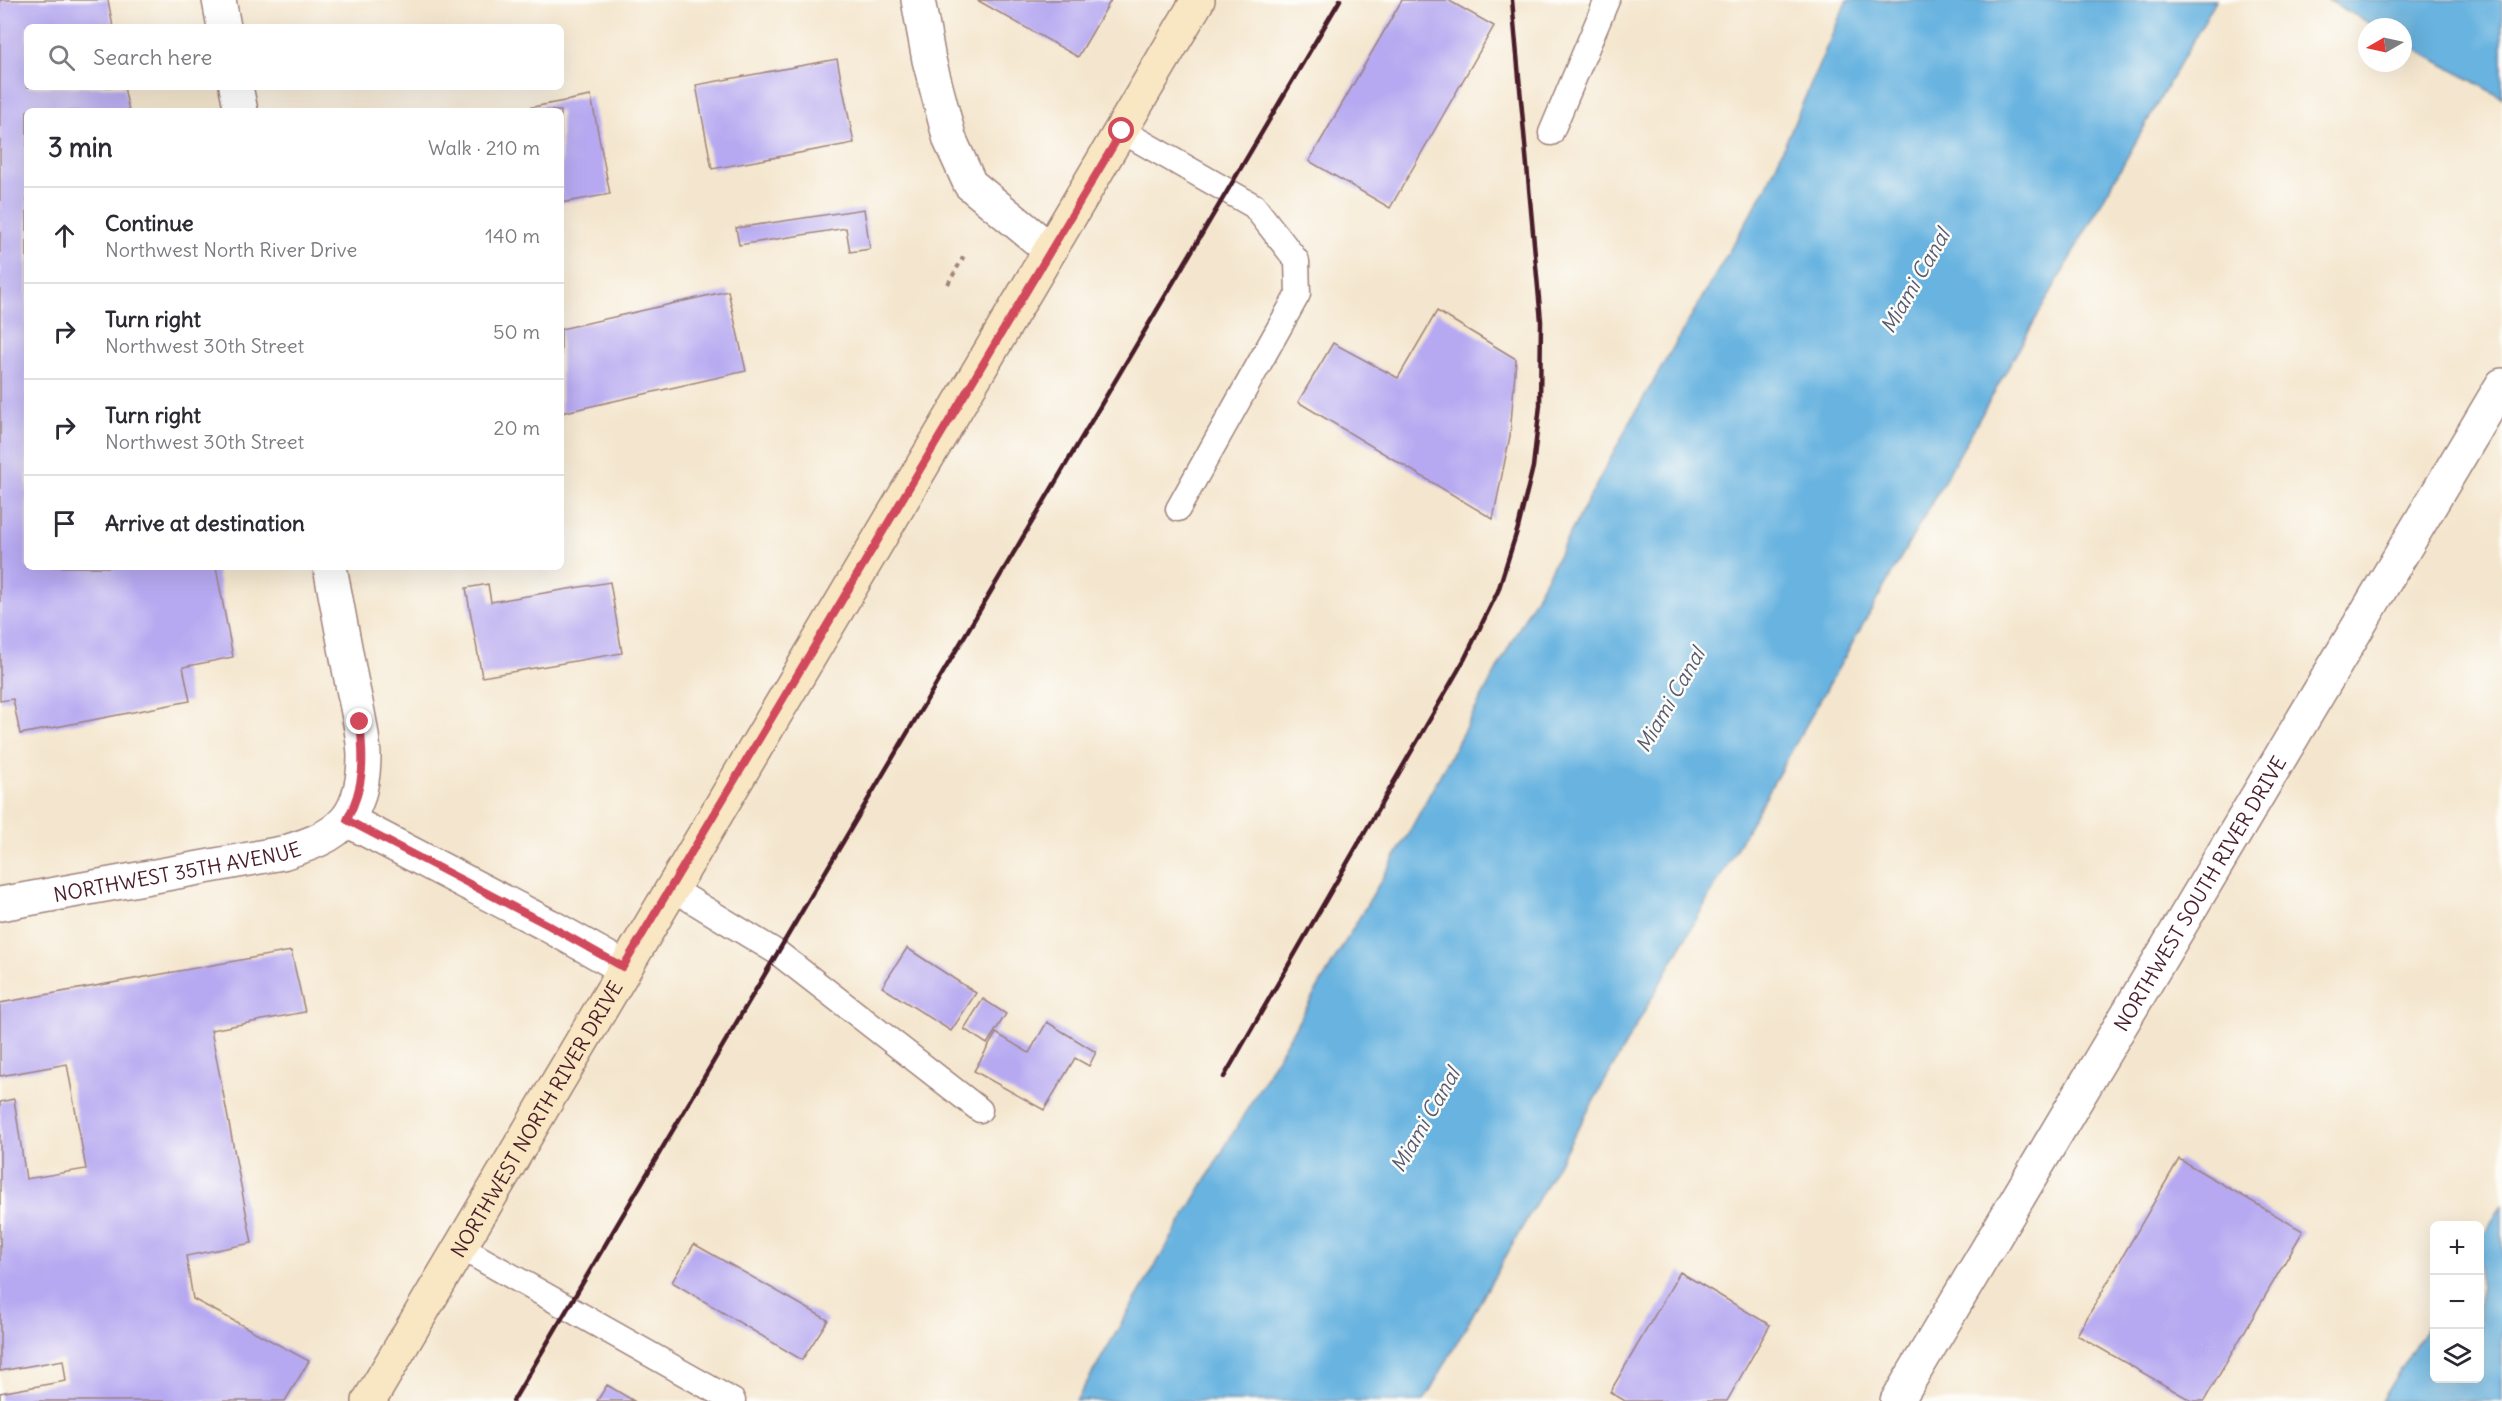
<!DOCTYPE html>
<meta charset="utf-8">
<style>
body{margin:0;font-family:Delius,sans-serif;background:#f2f2f3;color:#2b2b33}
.controls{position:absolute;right:18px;bottom:18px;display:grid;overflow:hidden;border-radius:9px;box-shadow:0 6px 24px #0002}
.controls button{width:54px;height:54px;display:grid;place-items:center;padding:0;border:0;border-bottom:2px solid #e1e1e2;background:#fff;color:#2b2b33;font:30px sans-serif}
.compass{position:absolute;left:2358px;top:18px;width:54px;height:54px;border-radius:50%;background:#fff;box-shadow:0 6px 24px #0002;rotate:261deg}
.stop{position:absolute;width:18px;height:18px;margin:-14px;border:4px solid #d1495b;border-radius:50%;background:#fff}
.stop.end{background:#d1495b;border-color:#fff;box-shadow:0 2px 6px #0008}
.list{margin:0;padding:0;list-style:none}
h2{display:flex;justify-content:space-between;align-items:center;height:78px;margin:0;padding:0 24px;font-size:26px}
h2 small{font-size:20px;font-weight:400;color:#7c7c81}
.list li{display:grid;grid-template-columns:39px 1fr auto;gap:18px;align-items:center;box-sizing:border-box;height:96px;padding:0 24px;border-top:2px solid #e1e1e2}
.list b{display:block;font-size:22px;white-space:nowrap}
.list p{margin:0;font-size:20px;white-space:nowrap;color:#7c7c81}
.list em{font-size:20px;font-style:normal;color:#7c7c81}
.icon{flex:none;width:33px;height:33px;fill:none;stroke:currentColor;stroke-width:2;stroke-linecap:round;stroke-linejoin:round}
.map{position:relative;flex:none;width:2502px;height:1401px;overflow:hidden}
.search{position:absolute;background:#fff;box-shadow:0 6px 24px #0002;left:24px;top:24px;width:540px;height:66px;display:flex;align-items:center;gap:15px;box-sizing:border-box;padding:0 21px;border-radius:9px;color:#7c7c81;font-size:22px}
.panel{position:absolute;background:#fff;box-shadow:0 6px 24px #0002;left:24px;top:108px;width:540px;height:462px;border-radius:9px}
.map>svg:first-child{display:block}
.water{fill:#68b3e0;stroke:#596986;stroke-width:1.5}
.building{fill:#b6a9f1}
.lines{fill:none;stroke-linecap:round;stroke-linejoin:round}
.service-casing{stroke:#9f827c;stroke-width:27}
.minor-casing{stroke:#9f827c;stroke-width:36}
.tertiary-casing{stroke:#9f827c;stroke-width:36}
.secondary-casing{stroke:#9f827c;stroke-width:36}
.path{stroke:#9f827c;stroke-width:4;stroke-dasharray:4.5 4.5;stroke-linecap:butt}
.service{stroke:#fff;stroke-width:24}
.minor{stroke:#fff;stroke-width:33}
.tertiary{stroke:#fff;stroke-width:33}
.secondary{stroke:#f9e7c3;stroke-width:33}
.rail{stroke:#4a1f2b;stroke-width:4.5}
.route{stroke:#d1495b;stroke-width:8}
.labels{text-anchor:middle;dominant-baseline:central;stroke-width:5;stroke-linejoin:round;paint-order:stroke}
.street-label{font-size:20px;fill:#4a1f2b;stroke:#fdfcf7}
.water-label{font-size:21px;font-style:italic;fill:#565a73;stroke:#fdfcf7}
</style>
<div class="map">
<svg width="2502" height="1401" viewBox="0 0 2502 1401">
<rect width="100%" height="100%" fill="#fdfcf7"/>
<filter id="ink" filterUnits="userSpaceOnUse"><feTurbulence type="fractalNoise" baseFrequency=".0167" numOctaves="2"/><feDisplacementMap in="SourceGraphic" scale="12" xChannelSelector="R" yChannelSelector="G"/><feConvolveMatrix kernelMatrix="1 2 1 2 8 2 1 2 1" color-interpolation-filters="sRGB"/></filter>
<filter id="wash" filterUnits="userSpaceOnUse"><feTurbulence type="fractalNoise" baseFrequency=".008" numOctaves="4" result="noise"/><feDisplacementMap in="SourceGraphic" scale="24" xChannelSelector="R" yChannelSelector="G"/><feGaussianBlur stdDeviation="1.35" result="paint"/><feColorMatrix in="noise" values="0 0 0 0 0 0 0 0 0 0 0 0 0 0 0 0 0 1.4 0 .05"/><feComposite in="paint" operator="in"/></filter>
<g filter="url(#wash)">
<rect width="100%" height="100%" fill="#f4e6ce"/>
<path class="water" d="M1847 0H2216L1424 1401H1076L1406 838 1635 413 1767 186Z
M2328 0H2502V98L2403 42V27H2376Z
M2502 1205V1401H2381L2434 1314V1378H2480V1241Z"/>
<g id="blocks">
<path class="building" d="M0 0H108L113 27H27V87H124L129 111H27V567H216L233 657 183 667 190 701 20 734 13 699 0 701Z
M977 0H1111L1078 57Z
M1402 0H1448L1494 26 1390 208 1309 161Z
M837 59 854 143 712 169 696 85Z
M591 96 610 194 561 203V111L517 110Z
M864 209 870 249 850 252 846 228 739 245 736 228Z
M728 291 746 371 561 413V329Z
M1437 311 1516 359 1510 436 1493 519 1298 402 1333 343 1398 378Z
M610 582 622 653 482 677 466 588 488 584 491 602Z
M907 948 976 993 951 1031 882 987Z
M291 951 305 1012 211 1030 252 1243 186 1256 193 1299 309 1361 285 1401H0V1393L66 1381 63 1360 0 1371V1102L14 1099 26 1179 86 1169 67 1064 0 1076V1003Z
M983 999 1006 1014 987 1044 964 1029Z
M1047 1022 1096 1052 1089 1066 1075 1058 1044 1110 974 1071 996 1033 1029 1053Z
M2179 1159 2303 1231 2204 1401H2192L2077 1335Z
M694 1244 828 1320 802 1360 672 1282Z
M1680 1272 1770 1325 1727 1401H1625L1610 1392Z
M607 1385 634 1401H597Z"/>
</g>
</g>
<g filter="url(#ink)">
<use href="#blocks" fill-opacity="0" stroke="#9f827c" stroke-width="1.5"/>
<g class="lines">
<g class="service-casing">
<path id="service" d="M1122 131 1254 206 1297 261 1298 294 1178 509
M1551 133 1607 0
M671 888 778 953 980 1110
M460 1247 733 1401"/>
</g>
<g class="minor-casing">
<g id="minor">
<path d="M219 0 224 27"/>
<path d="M918 0 929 60 950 140 970 184 1050 250"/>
<path d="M236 87 241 111"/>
<path d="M347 820 548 925 623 967"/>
<path id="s1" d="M0 904 282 853C304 846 330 839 346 820 360 804 364 776 364 755 363 730 356 704 351 679 344 642 337 604 330 567"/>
</g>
</g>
<g class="tertiary-casing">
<g id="tertiary">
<path id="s2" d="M1897 1401 2502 385"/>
</g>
</g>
<g class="secondary-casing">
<g id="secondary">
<path id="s3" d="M369 1401 1198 0"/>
</g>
</g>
<path class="path" d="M948 284 965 254"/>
<use href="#service" class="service"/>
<use href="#minor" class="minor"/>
<use href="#tertiary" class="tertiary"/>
<use href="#secondary" class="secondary"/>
<path class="rail" d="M1224 1077 1464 660 1498 591 1518 528 1533 467 1540 405 1541 321 1512 0
M513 1401 1340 0"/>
</g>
</g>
<g class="lines" filter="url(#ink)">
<path class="route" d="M360 722C364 760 365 785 347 820L548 925 623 967 1122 131"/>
</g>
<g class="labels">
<g class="street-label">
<text stroke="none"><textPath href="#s1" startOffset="180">NORTHWEST 35TH AVENUE</textPath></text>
<text stroke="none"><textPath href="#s2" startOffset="591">NORTHWEST SOUTH RIVER DRIVE</textPath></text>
<text stroke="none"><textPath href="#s3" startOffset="328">NORTHWEST NORTH RIVER DRIVE</textPath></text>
</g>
<g class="water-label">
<text transform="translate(1915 281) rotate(-60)">Miami Canal</text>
<text transform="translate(1670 700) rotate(-60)">Miami Canal</text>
<text transform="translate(1425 1120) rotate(-60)">Miami Canal</text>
</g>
</g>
</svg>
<div class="controls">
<button>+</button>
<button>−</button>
<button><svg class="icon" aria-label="layers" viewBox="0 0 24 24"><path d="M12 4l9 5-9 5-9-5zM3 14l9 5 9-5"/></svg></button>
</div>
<svg class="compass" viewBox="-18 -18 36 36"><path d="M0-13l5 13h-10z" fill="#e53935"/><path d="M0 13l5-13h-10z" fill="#7c7c81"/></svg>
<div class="stop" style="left:1122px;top:131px"></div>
<div class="stop end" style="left:360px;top:722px"></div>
<div class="search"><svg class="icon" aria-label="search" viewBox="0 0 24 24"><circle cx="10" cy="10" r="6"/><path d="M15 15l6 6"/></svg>Search here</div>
<section class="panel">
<h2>3 min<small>Walk · 210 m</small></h2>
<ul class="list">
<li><svg class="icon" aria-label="ahead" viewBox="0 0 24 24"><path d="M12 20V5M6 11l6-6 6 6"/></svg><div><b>Continue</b><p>Northwest North River Drive</p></div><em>140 m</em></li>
<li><svg class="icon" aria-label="right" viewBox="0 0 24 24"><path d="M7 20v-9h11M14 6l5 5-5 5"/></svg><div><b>Turn right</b><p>Northwest 30th Street</p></div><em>50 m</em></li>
<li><svg class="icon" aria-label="right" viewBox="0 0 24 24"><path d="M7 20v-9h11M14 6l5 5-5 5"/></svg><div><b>Turn right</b><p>Northwest 30th Street</p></div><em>20 m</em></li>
<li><svg class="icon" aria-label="arrive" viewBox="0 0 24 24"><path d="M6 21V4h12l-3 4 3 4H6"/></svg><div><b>Arrive at destination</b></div></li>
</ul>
</section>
</div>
